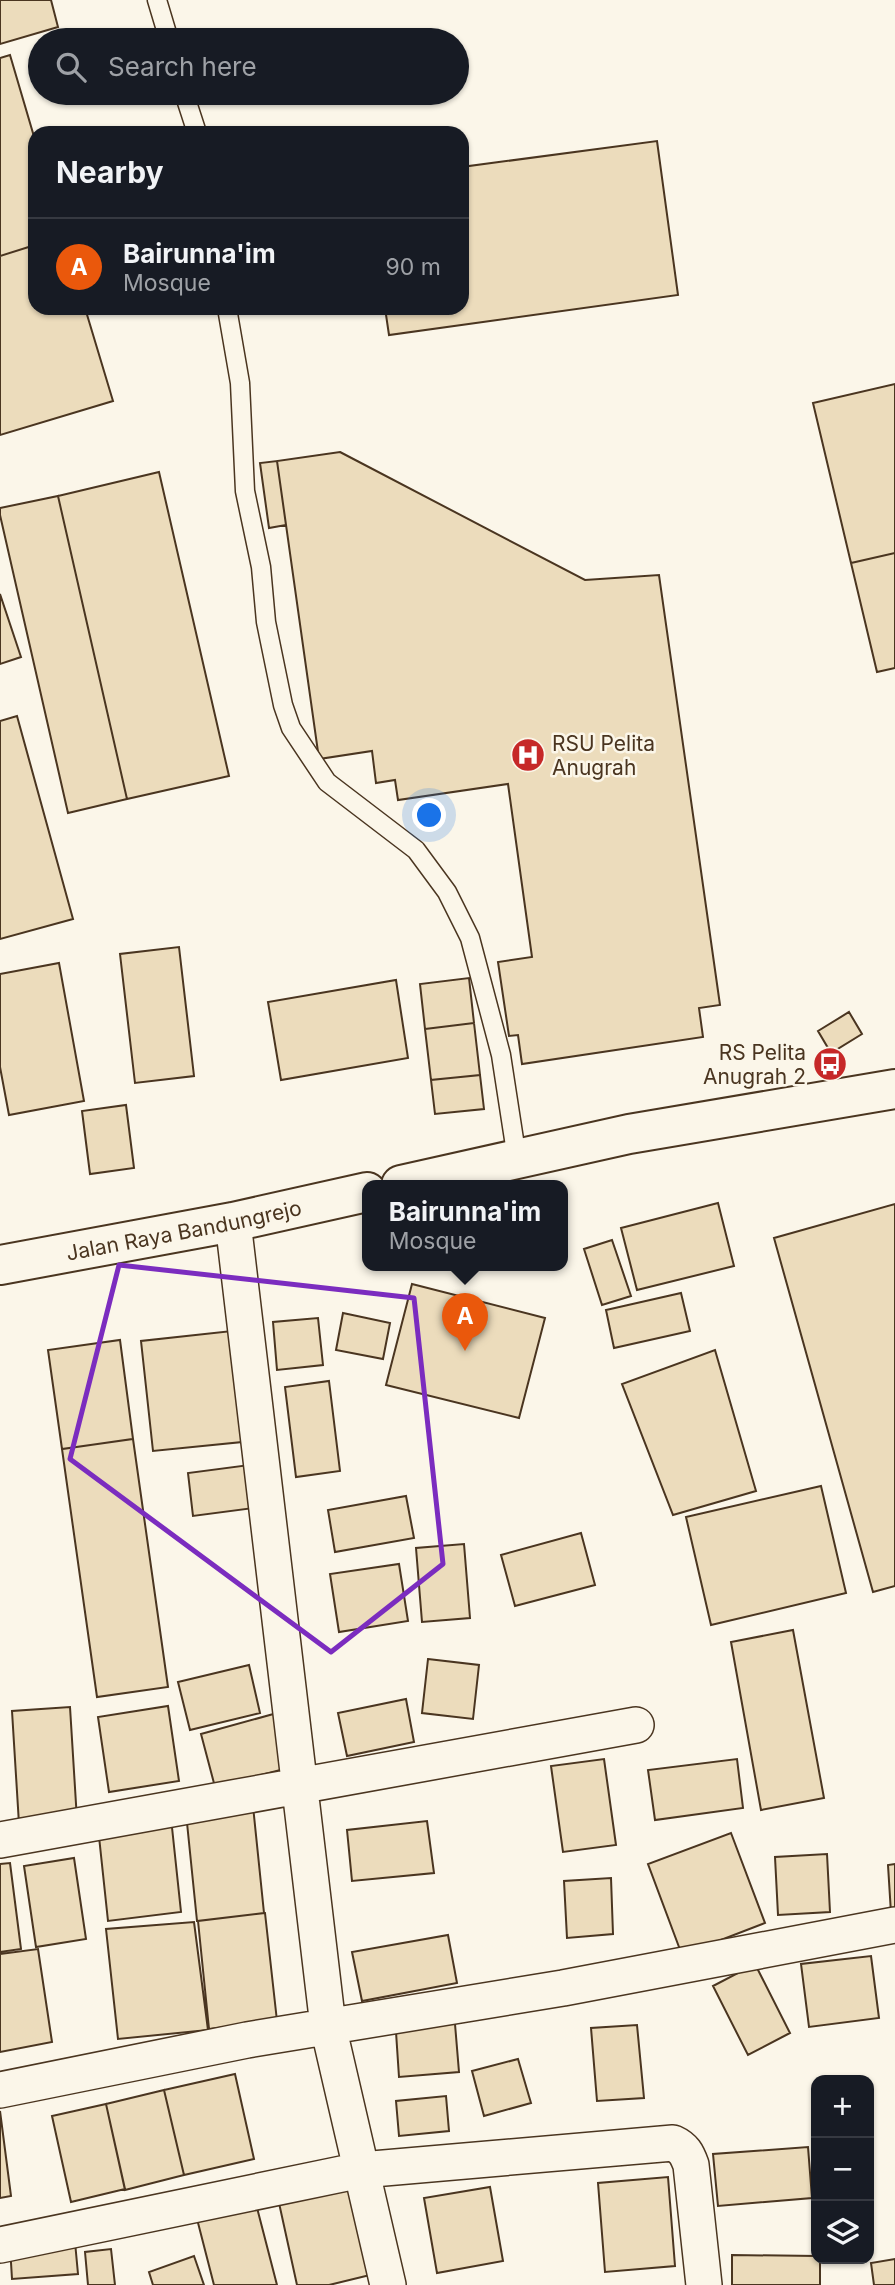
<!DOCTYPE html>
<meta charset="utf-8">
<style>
body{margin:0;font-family:Inter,sans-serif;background:#242831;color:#f1f3f6}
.controls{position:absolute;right:21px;bottom:21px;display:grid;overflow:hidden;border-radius:14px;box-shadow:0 2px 5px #0004}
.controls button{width:63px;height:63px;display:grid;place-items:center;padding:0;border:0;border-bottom:2px solid #363941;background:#171b24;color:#f1f3f6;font:35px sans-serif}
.you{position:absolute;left:430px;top:816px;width:24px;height:24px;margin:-18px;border:5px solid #fff;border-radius:50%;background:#1a73e8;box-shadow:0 0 0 10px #1a73e833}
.badge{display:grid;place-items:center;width:46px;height:46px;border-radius:50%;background:#ea580c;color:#fff;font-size:23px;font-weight:700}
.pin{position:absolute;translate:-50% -58px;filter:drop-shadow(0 2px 4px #0008)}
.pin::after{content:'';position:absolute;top:37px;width:24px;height:21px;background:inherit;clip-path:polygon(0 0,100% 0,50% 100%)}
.popup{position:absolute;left:362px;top:1180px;width:206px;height:91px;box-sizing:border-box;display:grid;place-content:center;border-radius:14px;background:#171b24;filter:drop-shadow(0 2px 5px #0005);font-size:23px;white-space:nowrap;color:#9ea1a6}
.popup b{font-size:26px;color:#f1f3f6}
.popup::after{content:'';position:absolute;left:50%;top:100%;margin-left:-14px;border:14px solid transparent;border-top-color:#171b24}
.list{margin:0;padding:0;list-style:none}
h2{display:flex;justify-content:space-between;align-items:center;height:91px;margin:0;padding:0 28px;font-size:30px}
h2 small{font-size:23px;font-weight:400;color:#9ea1a6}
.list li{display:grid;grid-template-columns:46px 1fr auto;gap:21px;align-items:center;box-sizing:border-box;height:98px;padding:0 28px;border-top:2px solid #363941}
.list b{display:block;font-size:26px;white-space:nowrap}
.list p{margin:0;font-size:23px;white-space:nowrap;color:#9ea1a6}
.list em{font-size:23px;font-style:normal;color:#9ea1a6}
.icon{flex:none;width:38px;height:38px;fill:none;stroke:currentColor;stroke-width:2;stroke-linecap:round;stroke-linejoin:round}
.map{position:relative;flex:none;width:895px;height:2285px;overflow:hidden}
.search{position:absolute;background:#171b24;box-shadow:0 2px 5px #0004;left:28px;top:28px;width:441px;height:77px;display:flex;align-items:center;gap:18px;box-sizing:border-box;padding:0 24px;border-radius:38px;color:#9ea1a6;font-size:26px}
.panel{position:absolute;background:#171b24;box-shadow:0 2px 5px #0004;left:28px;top:126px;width:441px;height:189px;border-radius:21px}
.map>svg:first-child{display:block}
.building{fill:#ecdcbc;stroke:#4a3520;stroke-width:2}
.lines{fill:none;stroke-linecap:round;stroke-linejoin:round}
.service-casing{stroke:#4a3520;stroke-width:21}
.minor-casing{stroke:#4a3520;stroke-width:38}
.primary-casing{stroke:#4a3520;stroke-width:42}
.service{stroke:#fbf6e9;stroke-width:18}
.minor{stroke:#fbf6e9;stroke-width:35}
.primary{stroke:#fbf6e9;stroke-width:38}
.marked{fill:none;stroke:#7b2cbf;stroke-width:5;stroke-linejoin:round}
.labels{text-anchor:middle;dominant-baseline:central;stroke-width:5;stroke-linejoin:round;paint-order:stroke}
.poi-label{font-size:21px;fill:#4a3520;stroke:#fbf6e9;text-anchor:start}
.street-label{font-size:21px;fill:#4a3520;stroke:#fbf6e9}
</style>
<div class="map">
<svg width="895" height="2285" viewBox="0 0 895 2285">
<rect width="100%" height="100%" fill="#fbf6e9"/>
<path class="building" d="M0 0H51L58 27 0 44Z
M10 55 35 140V245L0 256V58Z
M657 141 678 295 389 335 385 308H462V167Z
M35 245V308H85L113 401 0 435V256Z
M895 384V553L851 563 813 403Z
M340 452 585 580 659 575 720 1005 699 1008 703 1037 522 1064 518 1035 509 1036 498 962 532 957 508 784 398 800 395 780 376 783 372 751 319 759 277 461Z
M277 461 286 525 269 528 260 463Z
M159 472 229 776 127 799 58 496Z
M58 496 127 799 68 813 0 515V508Z
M895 553V668L877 672 851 563Z
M0 594 21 657 0 664Z
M17 716 73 919 0 939V721Z
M179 947 194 1076 135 1083 120 954Z
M59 963 84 1101 9 1115 0 1067V974Z
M469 978 474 1023 425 1029 420 984Z
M396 980 408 1058 281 1080 268 1002Z
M849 1012 862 1034 831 1053 818 1031Z
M474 1023 480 1075 431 1080 425 1029Z
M480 1075 484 1109 435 1114 431 1080Z
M126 1105 134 1168 90 1174 82 1111Z
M718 1203 734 1266 637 1290 621 1228Z
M895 1204V1586L873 1592 774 1238Z
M612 1240 631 1296 602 1305 584 1249Z
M412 1284 545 1318 519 1418 386 1385Z
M681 1293 690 1331 614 1348 606 1310Z
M343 1313 390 1323 383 1359 336 1350Z
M318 1318 323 1365 277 1370 273 1322Z
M241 1330 252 1441 153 1451 141 1341Z
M120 1340 133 1439 62 1449 48 1350Z
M715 1350 756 1491 673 1515 622 1384Z
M329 1381 340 1471 296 1477 285 1387Z
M133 1439 168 1687 97 1697 62 1449Z
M249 1465 254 1508 193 1516 188 1473Z
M821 1486 846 1593 711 1625 686 1517Z
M406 1496 414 1538 335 1552 328 1510Z
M581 1533 595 1585 515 1606 501 1555Z
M464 1544 470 1618 422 1622 416 1548Z
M399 1564 408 1621 339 1632 330 1574Z
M793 1630 824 1798 761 1810 731 1642Z
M428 1659 479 1665 473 1719 422 1713Z
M249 1665 260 1713 190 1730 178 1682Z
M406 1699 414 1742 347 1756 338 1713Z
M168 1706 179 1781 109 1792 98 1717Z
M70 1707 77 1820 19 1824 12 1711Z
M277 1713 292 1767 215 1787 201 1734Z
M604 1759 616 1845 563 1852 551 1766Z
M737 1759 743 1808 655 1820 648 1770Z
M253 1806 264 1913 197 1921 186 1813Z
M171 1818 181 1912 108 1921 98 1827Z
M427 1821 434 1873 352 1881 347 1830Z
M731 1833 765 1923 682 1955 648 1864Z
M827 1854 830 1912 778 1915 775 1857Z
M74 1858 86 1939 36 1947 24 1866Z
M10 1863 21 1949 0 1952V1864Z
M895 1864V1913H891L888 1865Z
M611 1878 613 1934 567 1938 564 1881Z
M265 1913 277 2021 209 2029 198 1921Z
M194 1922 208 2030 118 2039 106 1929Z
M448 1935 457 1983 362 2001 352 1952Z
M38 1949 52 2042 0 2052V1954Z
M871 1956 879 2018 809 2027 801 1964Z
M755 1964 790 2033 748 2055 713 1986Z
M454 2012 459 2072 399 2077 395 2017Z
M637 2025 644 2098 597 2101 591 2028Z
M518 2059 531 2103 484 2116 472 2071Z
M235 2074 254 2159 184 2175 164 2090Z
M164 2090 184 2175 125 2190 106 2104Z
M446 2096 449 2131 399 2136 396 2101Z
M106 2104 125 2189 71 2202 52 2116Z
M0 2111 11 2196 0 2198Z
M808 2147 812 2198 718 2206 713 2154Z
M668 2177 675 2266 605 2272 598 2183Z
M350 2186 370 2275 329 2285H297L279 2203Z
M490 2187 503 2261 437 2273 424 2198Z
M255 2200 277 2285H214L196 2215Z
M75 2242 78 2274 12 2279 10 2246Z
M111 2249 115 2285H88L85 2252Z
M732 2255 816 2256V2259H820V2285H732Z
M194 2256 204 2285H153L149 2272Z
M895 2259V2285H874L871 2263Z"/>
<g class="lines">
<g class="service-casing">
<path id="service" d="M157 0 169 40
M184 93 197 133
M227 308 240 383 245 491 261 567 266 622 283 705 291 728 327 782 416 850 447 892 470 938 501 1055 517 1159"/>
</g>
<g class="minor-casing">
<path id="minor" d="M233 1222 328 2026 388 2285
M0 1840 636 1725
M0 2090 247 2040 563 1988 895 1925
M0 2245 361 2170 673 2143C684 2148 687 2154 691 2165L704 2285"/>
</g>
<g class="primary-casing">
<g id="primary">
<path d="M401 1185 629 1134 895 1089"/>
<path id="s1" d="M0 1265 233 1222 367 1192"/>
</g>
</g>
<use href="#service" class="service"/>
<use href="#minor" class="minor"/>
<use href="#primary" class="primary"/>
</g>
<path class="marked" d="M119 1265 414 1298 443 1564 331 1652 70 1459Z"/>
<defs>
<g id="hospital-disc" transform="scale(1.75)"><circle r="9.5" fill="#c62828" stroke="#fbf6e9"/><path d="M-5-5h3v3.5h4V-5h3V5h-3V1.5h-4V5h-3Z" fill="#fff"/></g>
<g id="bus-disc" transform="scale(1.75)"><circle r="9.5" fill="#c62828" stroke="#fbf6e9"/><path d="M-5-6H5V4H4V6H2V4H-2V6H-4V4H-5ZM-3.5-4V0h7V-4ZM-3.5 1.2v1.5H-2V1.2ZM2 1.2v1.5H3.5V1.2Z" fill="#fff"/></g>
</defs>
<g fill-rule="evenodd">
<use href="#hospital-disc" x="528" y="755"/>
<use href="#bus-disc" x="830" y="1064"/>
</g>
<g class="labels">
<g class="poi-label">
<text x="552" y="743">RSU Pelita<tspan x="552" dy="24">Anugrah</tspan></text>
<text x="806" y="1052" text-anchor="end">RS Pelita<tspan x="806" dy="24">Anugrah 2</tspan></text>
</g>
<g class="street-label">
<text stroke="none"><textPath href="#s1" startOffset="187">Jalan Raya Bandungrejo</textPath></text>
</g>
</g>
</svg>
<div class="controls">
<button>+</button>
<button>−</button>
<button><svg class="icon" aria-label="layers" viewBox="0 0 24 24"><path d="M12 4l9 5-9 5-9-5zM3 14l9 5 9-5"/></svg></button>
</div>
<div class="you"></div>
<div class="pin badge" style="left:465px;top:1351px">A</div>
<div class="popup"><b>Bairunna'im</b>Mosque</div>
<div class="search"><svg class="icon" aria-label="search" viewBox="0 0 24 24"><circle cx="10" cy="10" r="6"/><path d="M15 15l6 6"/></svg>Search here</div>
<section class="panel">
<h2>Nearby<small></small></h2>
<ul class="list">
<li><span class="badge">A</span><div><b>Bairunna'im</b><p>Mosque</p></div><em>90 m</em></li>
</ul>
</section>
</div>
